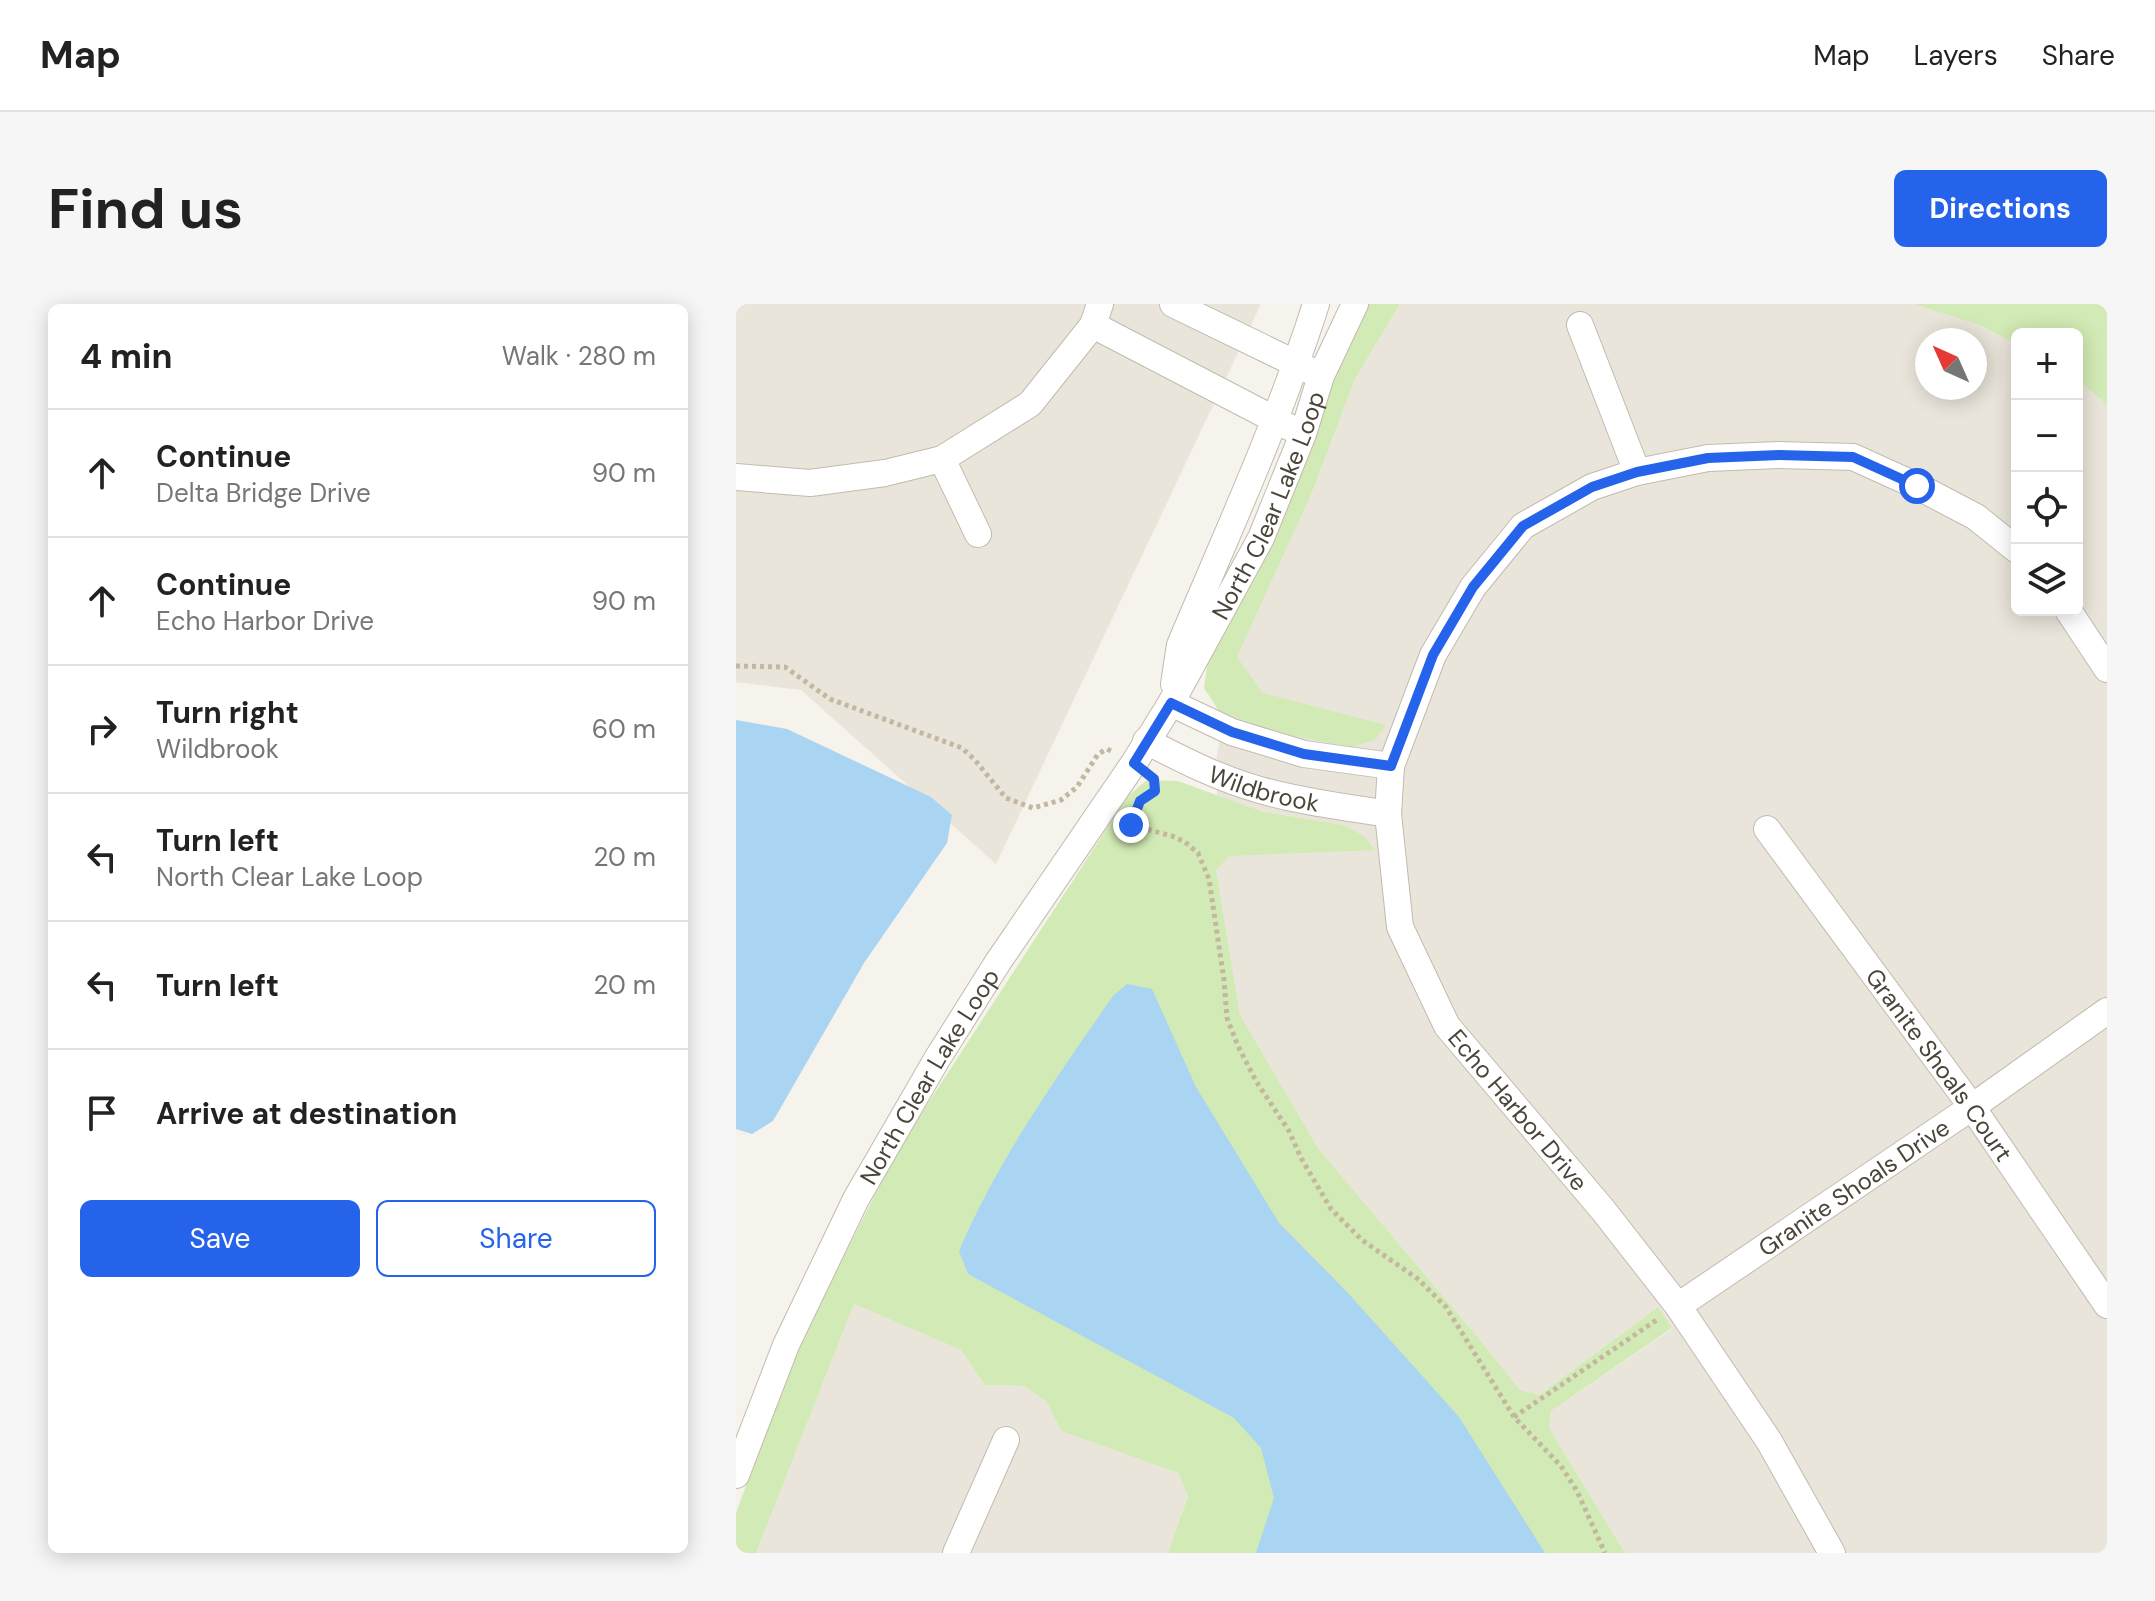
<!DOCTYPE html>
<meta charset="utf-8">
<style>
body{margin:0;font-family:"DM Sans",sans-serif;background:#f6f6f6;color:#222}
.controls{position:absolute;right:24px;top:24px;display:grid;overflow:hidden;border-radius:12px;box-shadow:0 4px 20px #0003}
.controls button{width:72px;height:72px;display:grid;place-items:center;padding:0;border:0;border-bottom:2px solid #e0e0e0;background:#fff;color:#222;font:40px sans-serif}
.compass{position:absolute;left:1179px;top:24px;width:72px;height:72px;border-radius:50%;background:#fff;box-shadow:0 4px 20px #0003;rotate:315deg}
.stop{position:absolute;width:24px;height:24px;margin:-18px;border:6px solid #2563eb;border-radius:50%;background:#fff}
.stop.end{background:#2563eb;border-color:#fff;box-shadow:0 2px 8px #0008}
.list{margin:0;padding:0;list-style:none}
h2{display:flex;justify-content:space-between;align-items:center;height:104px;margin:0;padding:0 32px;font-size:34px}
h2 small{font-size:26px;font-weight:400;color:#767676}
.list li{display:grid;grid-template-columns:52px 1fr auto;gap:24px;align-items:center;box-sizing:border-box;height:128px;padding:0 32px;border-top:2px solid #e0e0e0}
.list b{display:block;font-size:30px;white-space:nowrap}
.list p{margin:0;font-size:26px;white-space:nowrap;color:#767676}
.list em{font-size:26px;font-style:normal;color:#767676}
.actions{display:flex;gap:16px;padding:24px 32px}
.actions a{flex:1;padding:18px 0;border:2px solid #2563eb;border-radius:12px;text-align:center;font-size:28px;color:#2563eb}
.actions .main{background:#2563eb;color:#fff}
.icon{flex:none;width:44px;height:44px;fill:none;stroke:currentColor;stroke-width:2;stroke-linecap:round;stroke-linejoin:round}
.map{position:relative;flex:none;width:1371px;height:1249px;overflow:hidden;border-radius:12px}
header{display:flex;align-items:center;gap:48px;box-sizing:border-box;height:112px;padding:0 40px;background:#fff;border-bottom:2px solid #e0e0e0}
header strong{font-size:38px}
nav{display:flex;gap:44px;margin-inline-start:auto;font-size:28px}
.intro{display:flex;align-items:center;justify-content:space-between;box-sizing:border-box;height:192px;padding:0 48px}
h1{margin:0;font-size:56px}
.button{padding:20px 36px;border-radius:12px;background:#2563eb;color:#fff;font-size:28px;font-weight:700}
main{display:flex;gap:48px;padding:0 48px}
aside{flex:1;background:#fff;border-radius:12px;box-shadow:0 4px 20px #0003}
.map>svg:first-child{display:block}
.residential{fill:#eae5da;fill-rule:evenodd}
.green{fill:#d2eab5}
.water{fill:#a9d4f2}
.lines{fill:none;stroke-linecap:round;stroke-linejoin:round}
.minor-casing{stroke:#c2bbae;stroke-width:28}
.path{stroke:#c4b79f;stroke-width:5;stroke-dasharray:4 4;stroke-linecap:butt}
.minor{stroke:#fff;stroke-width:26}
.route{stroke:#2563eb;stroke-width:10}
.labels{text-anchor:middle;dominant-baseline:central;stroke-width:6;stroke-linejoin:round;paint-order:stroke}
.street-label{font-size:24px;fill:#4b4439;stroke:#fff}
</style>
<header>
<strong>Map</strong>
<nav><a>Map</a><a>Layers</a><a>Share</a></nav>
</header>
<div class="intro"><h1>Find us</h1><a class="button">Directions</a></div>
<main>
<aside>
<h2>4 min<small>Walk · 280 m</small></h2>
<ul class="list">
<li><svg class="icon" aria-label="ahead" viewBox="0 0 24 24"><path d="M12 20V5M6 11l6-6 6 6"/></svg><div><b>Continue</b><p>Delta Bridge Drive</p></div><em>90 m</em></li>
<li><svg class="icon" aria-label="ahead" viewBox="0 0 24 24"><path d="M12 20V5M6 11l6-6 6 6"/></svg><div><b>Continue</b><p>Echo Harbor Drive</p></div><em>90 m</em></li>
<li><svg class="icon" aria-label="right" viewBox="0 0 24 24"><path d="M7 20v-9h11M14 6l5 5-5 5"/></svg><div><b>Turn right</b><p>Wildbrook</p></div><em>60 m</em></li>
<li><svg class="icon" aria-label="left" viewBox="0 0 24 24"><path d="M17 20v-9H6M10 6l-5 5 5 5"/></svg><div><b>Turn left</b><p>North Clear Lake Loop</p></div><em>20 m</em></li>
<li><svg class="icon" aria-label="left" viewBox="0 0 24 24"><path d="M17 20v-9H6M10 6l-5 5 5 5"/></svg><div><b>Turn left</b></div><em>20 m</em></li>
<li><svg class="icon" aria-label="arrive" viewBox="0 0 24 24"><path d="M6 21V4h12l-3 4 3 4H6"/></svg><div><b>Arrive at destination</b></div></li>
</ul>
<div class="actions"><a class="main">Save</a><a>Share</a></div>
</aside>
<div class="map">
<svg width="1371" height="1249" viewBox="0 0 1371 1249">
<rect width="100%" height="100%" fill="#f6f3ec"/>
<path class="residential" d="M0 0H525L260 560 65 386 0 378Z
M664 0H1178L1246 22 1281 41V306H1341V75L1371 101V1249H889L813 1124 815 1107 936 1025 922 1003 803 1091 784 1086 744 1036 582 844 504 711 480 567 481 451 501 353 575 191 619 75ZM1191 36H1239V84H1191Z
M118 1000 225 1046 249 1081 288 1082 310 1097 325 1127 442 1169 452 1192 432 1249H20Z"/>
<path class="green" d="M624 0H664L619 75 575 191 501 353 527 389 650 421 639 436 615 443 538 428 483 407 468 384 472 356 512 286 559 175 598 77Z
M1178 0H1371V101L1341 75V30H1281V41L1246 22Z
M411 476 442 477 527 508 607 521 628 532 639 546 493 552 480 566 504 711 582 844 744 1036 784 1086 803 1091 922 1003 936 1024 815 1107 813 1124 889 1249H432L452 1192 442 1169 325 1127 310 1097 288 1082 249 1081 225 1046 118 1000 20 1249H0V1209L57 1053 161 847 392 492Z"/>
<path class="water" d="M0 416 51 425 195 493 216 511 211 539 128 659 37 817 16 830 0 825Z
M391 680 416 685 460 783 543 919 612 989 723 1113 809 1249H520L538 1194 525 1144 498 1114 232 970 223 947C262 856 320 774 377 692Z"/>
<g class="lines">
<g class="minor-casing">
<g id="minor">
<path d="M437 0 575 67"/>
<path d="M357 21 553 123"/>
<path d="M844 21 901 168"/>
<path d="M206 155 242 230"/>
<path d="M0 173 74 179 149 169 206 155 294 100 357 21 364 0"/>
<path d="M1332 306 1371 365"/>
<path d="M438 380 444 341C492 228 543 116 580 0"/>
<path d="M435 399 496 428 568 450 655 462"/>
<path id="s1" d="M410 437C447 456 484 475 524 486 566 498 610 503 652 510"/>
<path id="s2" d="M1031 525 1236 803 1371 1001"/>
<path id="s3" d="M942 1002 1236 803 1371 707"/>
<path id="s4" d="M0 1171 50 1041 120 895 201 755 262 658 398 459 435 399 525 234 567 130 585 72 619 0"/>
<path d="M220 1249 270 1136"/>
<path d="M1096 1249 1033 1137 942 1002 867 906 711 722 664 623 652 510 655 462 697 351 737 283 787 222 856 183 901 168 972 154 1043 151 1117 153 1181 182 1240 213 1281 246"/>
</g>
</g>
<path class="path" d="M0 362 49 363 94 395 226 444 238 455 270 494 297 504 325 496 341 483 362 450 371 445 377 448
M418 476 419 487 404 497 395 521 436 532 449 538 462 549 473 575 488 676 491 714 502 742 520 777 553 827 565 854 595 905 626 936 682 975 710 1003 778 1113 825 1162 841 1187 869 1249
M778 1113 922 1015"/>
<use href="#minor" class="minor"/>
</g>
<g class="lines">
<path class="route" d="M395 521 404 497 419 487 418 475 398 459 435 399 496 428 568 450 655 462 697 351 737 283 787 222 856 183 901 168 972 154 1043 151 1117 153 1181 182"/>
</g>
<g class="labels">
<g class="street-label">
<text stroke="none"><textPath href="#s4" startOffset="1110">North Clear Lake Loop</textPath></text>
<text stroke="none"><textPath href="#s1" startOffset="128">Wildbrook</textPath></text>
<text stroke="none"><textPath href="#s2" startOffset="292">Granite Shoals Court</textPath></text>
<text stroke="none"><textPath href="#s4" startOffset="444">North Clear Lake Loop</textPath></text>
<text transform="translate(782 806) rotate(50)">Echo Harbor Drive</text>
<text stroke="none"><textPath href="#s3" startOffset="212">Granite Shoals Drive</textPath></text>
</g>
</g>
</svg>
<div class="controls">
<button>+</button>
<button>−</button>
<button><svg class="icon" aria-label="locate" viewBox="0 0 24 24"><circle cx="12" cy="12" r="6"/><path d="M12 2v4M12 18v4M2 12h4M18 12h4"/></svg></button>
<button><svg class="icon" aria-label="layers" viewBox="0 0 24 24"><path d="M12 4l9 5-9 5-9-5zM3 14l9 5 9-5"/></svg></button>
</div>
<svg class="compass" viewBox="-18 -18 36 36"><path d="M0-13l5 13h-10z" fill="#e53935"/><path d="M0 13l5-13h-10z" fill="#767676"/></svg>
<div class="stop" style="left:1181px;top:182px"></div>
<div class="stop end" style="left:395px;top:521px"></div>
</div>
</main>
